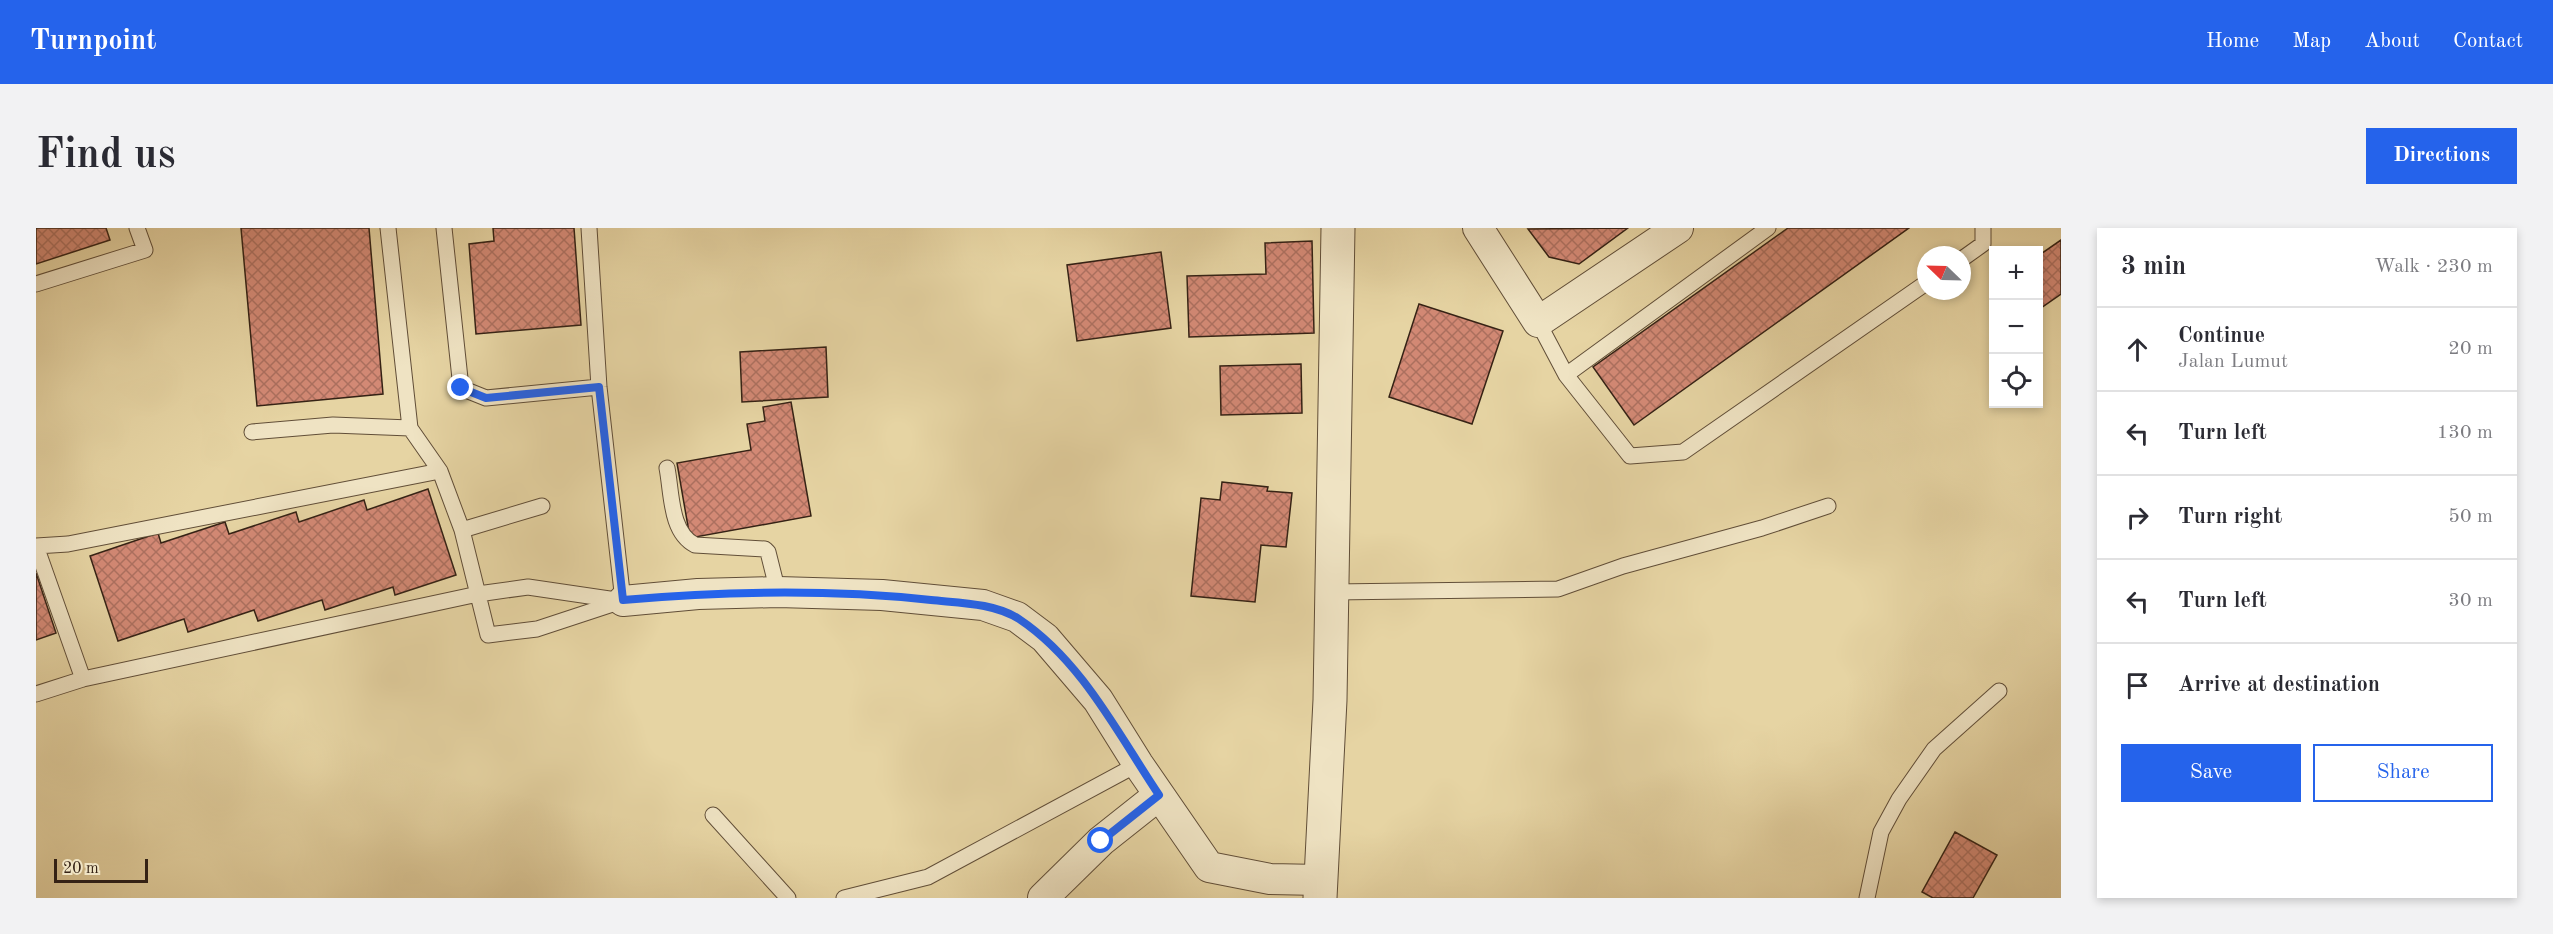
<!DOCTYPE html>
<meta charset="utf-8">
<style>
body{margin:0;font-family:"Old Standard TT",serif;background:#f2f2f3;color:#2b2b33}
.controls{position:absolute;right:18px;top:18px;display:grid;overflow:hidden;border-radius:0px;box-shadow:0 3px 9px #0003}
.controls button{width:54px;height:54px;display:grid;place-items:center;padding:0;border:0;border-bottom:2px solid #e1e1e2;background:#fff;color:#2b2b33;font:30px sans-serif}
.compass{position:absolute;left:1881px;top:18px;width:54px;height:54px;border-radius:50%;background:#fff;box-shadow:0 3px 9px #0003;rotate:293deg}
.scale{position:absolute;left:18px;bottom:15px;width:94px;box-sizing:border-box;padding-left:6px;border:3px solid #352215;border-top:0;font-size:16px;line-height:21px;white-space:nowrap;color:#352215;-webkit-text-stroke:4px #efe3c3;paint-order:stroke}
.stop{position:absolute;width:18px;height:18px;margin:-14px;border:4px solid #2563eb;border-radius:50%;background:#fff}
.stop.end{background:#2563eb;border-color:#fff;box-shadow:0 2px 6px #0008}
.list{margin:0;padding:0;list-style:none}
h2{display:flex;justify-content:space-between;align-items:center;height:78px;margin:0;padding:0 24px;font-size:26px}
h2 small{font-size:20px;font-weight:400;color:#7c7c81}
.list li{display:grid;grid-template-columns:39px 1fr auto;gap:18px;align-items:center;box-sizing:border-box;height:84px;padding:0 24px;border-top:2px solid #e1e1e2}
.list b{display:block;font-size:22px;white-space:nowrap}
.list p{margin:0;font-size:20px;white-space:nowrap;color:#7c7c81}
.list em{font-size:20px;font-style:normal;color:#7c7c81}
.actions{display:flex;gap:12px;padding:18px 24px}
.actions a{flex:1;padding:14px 0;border:2px solid #2563eb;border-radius:0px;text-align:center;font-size:21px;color:#2563eb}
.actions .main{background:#2563eb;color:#fff}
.icon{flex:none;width:33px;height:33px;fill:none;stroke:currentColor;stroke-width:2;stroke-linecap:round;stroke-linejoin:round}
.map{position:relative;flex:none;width:2025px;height:670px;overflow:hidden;border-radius:0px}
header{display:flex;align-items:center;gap:36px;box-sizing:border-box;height:84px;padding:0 30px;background:#2563eb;color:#fff}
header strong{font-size:28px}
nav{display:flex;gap:33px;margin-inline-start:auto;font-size:21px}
.intro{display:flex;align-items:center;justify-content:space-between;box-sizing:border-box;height:144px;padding:0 36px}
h1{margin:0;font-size:42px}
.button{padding:15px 27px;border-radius:0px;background:#2563eb;color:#fff;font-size:21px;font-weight:700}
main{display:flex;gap:36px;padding:0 36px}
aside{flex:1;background:#fff;border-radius:0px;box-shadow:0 3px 9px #0003}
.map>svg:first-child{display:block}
.building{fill:url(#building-cross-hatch);stroke:#352215;stroke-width:1.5}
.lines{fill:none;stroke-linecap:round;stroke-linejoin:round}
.service-casing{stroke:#614e38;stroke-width:17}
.minor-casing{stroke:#614e38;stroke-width:32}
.tertiary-casing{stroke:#614e38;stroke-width:35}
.service{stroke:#efe3c3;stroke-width:15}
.minor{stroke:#efe3c3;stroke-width:30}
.tertiary{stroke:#efe3c3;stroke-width:33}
.route{stroke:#2563eb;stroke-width:8}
</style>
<header>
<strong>Turnpoint</strong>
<nav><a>Home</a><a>Map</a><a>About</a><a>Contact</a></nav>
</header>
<div class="intro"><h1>Find us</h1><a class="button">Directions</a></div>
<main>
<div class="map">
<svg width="2025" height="670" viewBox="0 0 2025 670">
<defs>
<pattern id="building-cross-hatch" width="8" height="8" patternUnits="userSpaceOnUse" patternTransform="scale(1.5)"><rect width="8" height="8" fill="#d38975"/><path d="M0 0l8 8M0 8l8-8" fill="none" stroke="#ac705f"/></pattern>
</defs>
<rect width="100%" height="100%" fill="#e6d4a3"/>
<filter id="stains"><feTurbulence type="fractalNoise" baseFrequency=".00333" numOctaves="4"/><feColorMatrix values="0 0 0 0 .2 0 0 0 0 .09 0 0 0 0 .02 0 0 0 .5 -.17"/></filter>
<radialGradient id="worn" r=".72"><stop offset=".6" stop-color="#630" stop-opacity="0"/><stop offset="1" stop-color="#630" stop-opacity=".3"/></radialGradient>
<path class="building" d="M0 0H70L74 12 0 36Z
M205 0H333L347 166 221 178Z
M457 0H538L545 97 440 106 433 16 458 13Z
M1592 0 1543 36 1513 29 1492 1Z
M1752 0H1873L1598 197 1557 139Z
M2025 12V66L2002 82V28Z
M1276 13 1278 105 1153 109 1151 48 1230 46 1229 15Z
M1125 24 1135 100 1041 113 1031 37Z
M1383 76 1467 103 1436 196 1353 169Z
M790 119 792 169 706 174 704 124Z
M1265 136 1266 185 1185 187 1184 138Z
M755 174 775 288 654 310 641 235 715 222 711 196 729 193 727 179Z
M1186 254 1232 259 1231 263 1256 265 1250 319 1225 317 1219 374 1155 368 1165 270 1184 272Z
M392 261 420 347 359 367 357 359 289 382 286 372 222 393 218 382 152 404 148 391 82 413 54 328 122 305 125 315 189 294 193 306 260 284 263 294 328 272 331 282Z
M0 345 20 405 0 412Z
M1919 604 1961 627 1937 670H1897L1886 664Z"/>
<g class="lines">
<g class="service-casing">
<path id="service" d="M352 0 374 200 404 243 426 302 452 407 501 401 583 374
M408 0 425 160 450 170 563 159
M553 0 563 159 587 373
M1926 31 1947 16V0
M0 56 109 22 101 0
M1502 94 1530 147 1594 228 1647 224 1890 55
M1530 147 1732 0
M216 204 297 197 374 200
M631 240C636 266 634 304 659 317L729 321 732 324 742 364
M426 302 506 278
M0 318 32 316 404 243
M0 318 47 451
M1297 364 1522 361 1587 338 1726 300 1792 278
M0 466 47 451 442 366 492 359 587 373
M677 587 752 670
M808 670 892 649 1102 536
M1831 670 1845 604 1863 571 1898 521 1963 463"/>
</g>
<g class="minor-casing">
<path id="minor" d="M1442 0 1502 94 1642 0
M587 373 662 366 742 364 846 367 947 377 981 389 1009 410 1062 472 1102 536 1173 639 1234 651 1284 652
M1007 670 1065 613 1123 567"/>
</g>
<g class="tertiary-casing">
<path id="tertiary" d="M1284 670 1294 472 1302 0"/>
</g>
<use href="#service" class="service"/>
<use href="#minor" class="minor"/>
<use href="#tertiary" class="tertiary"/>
</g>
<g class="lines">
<path class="route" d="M425 160 450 170 563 159 587 372C690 363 792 361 895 372 923 375 958 375 983 391 1046 433 1082 506 1123 567L1065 613"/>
</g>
<rect width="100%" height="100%" filter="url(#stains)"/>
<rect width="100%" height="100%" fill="url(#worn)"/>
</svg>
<div class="controls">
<button>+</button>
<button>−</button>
<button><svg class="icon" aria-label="locate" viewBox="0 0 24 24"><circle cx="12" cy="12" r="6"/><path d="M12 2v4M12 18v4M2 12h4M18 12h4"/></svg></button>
</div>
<svg class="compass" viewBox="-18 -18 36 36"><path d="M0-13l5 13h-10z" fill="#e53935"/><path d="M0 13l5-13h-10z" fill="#7c7c81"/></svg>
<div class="scale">20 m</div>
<div class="stop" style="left:1065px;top:613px"></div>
<div class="stop end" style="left:425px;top:160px"></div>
</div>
<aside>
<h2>3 min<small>Walk · 230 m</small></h2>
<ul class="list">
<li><svg class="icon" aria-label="ahead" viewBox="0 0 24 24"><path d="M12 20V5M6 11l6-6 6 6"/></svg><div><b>Continue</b><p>Jalan Lumut</p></div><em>20 m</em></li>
<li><svg class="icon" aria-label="left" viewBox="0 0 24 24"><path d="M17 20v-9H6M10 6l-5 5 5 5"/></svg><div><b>Turn left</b></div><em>130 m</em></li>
<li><svg class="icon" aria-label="right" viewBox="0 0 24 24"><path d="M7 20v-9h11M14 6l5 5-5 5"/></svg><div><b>Turn right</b></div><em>50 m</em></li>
<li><svg class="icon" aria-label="left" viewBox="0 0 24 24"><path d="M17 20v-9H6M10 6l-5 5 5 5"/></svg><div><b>Turn left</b></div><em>30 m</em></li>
<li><svg class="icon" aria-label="arrive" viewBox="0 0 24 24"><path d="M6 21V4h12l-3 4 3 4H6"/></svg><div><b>Arrive at destination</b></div></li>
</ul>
<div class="actions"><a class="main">Save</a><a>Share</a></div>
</aside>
</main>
